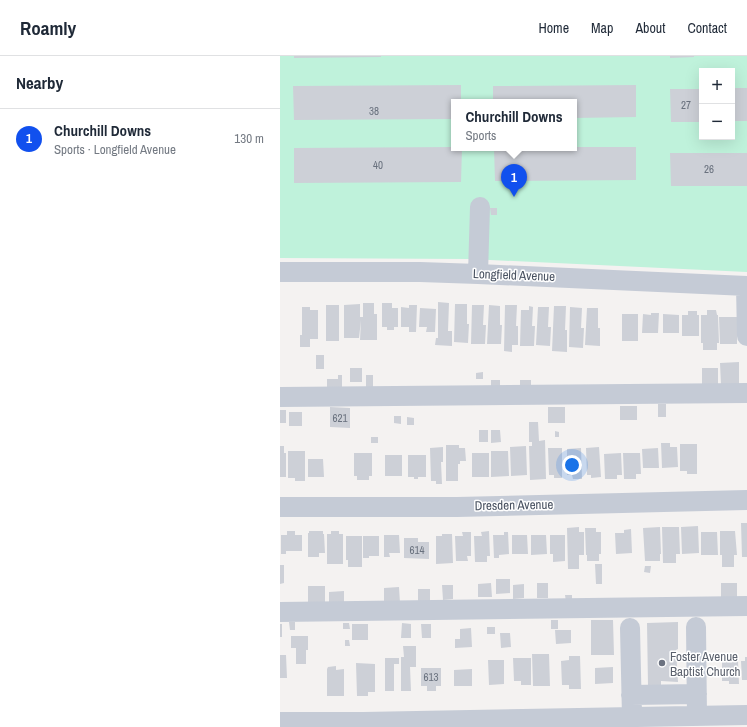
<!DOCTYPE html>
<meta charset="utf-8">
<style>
body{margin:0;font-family:"Archivo Narrow",sans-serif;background:#f6f6f7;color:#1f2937}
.controls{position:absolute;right:12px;top:12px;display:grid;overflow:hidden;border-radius:0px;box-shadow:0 4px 16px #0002}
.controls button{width:36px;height:36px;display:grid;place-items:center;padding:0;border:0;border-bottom:1px solid #e0e1e3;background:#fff;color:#1f2937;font:20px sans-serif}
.you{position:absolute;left:292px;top:409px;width:14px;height:14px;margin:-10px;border:3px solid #fff;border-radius:50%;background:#1a73e8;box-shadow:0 0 0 6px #1a73e833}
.badge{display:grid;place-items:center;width:26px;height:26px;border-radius:50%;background:#1150ee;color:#fff;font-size:13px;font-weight:700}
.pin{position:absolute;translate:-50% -33px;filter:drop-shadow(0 1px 2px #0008)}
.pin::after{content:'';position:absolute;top:21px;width:14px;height:12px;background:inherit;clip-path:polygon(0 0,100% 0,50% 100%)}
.popup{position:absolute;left:171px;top:43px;width:126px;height:52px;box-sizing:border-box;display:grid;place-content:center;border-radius:0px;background:#fff;filter:drop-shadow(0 1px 3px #0005);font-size:13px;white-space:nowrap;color:#747a83}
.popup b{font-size:15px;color:#1f2937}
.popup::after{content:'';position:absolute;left:50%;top:100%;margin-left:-8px;border:8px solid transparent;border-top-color:#fff}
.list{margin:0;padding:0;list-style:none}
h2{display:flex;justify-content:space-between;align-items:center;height:52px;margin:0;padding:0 16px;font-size:17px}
h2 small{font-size:13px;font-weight:400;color:#747a83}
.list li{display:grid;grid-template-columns:26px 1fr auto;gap:12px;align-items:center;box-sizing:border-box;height:60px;padding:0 16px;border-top:1px solid #e0e1e3}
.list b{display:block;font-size:15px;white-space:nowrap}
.list p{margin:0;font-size:13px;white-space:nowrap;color:#747a83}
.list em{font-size:13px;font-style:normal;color:#747a83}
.map{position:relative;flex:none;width:467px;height:671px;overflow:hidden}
header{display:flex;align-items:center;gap:24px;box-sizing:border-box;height:56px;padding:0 20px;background:#fff;border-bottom:1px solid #e0e1e3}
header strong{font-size:19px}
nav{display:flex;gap:22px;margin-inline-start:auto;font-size:14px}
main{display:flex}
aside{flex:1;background:#fff}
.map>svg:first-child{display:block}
.green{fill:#bff2db;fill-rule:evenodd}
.building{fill:#cdd0d7}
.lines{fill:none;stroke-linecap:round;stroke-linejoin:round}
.minor{stroke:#c5cbd6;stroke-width:20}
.worship-dot{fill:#6b7280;stroke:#fff;stroke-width:1.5}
.labels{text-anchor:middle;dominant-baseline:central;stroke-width:3;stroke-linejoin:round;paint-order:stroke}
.number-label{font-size:11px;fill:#69717e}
.street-label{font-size:13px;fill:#485160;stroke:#fff}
.worship-label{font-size:13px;fill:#5b616d;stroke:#fff;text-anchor:start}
</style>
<header>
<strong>Roamly</strong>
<nav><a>Home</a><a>Map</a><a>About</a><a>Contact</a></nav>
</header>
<main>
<aside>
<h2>Nearby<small></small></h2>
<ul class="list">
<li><span class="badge">1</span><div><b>Churchill Downs</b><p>Sports · Longfield Avenue</p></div><em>130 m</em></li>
</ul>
</aside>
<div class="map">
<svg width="467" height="671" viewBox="0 0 467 671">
<rect width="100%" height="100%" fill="#f4f2f1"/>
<path class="green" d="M0 0H467V216L190 203 0 202ZM422 15H452V81H422ZM174 46H294V92H174Z"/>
<path class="building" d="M14 0H101V1L14 2Z
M390 0H414V1L390 2Z
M181 29V46H174V63L14 64 13 30Z
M356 29V61L294 62V46H213V30Z
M452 32H467V65H452Z
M390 33H422V66H391Z
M174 91 182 92 181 126 14 127V92Z
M294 91H356V124L215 125 214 92Z
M390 97H467V130H391Z
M210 152H217V159H211Z
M158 246 169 247 168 275H172V290L155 289 156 282H158Z
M83 247H94V258H97V284H80L81 264 79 282H64V249L80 248V261H83Z
M102 247H112V252H118V271H114V274H107V271H102Z
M175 248H187V268H189L188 287 174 286Z
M46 249H59V285H46Z
M129 249H137L136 276H129V271H121V251L129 252Z
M192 249H204L203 269H206L205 288H191Z
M209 249 220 250V269H222L221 288H207Z
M225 249H237L236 270H238V289H232V296L224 295Z
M249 250 253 251 252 270H255L254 290H240L241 254H249Z
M274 250H286L285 274H287V296L272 295Z
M22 251H30V254H38V283H30V291H20V279H22Z
M258 251H269L268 271H271L270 290 256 289Z
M290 251 302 252 301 272H304L303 292 289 291Z
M140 252 156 253 155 276H146L147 271H139Z
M307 252H318V272H320V290L305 289Z
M427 254H436L437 259H438L439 287H437V294H423V287H421V259H427Z
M408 255H417V259H419V280H402V259H408Z
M371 257H379L378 277H362L363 258 371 259Z
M342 258H358V285H342Z
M383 258 399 259V277H383Z
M439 261H457V288H440Z
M36 299H44V313H36Z
M459 306V329H441L440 307Z
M70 312H82V326H70Z
M422 312H438V329L422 328Z
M203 316V323H196V317Z
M58 319H62V335H47V323H58Z
M86 319H93V331H86Z
M211 324H220V338H211Z
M240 324H251V336H240Z
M378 348H386V361H378Z
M340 350H357V364H340Z
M50 351 70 352V372L50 371Z
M268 351H285V367H268Z
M0 354H6V367H0Z
M9 356H22V370H9Z
M114 360H121V368L114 367Z
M127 361 134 362V369H127Z
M249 366H258L259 385 265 384 266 423 250 424 249 390H252V386H249Z
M199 374H208V386H199Z
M211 374H220L221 386 211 387Z
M275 375 279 376V381H275Z
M91 381H98V387H91Z
M381 387H390V391H397L398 411 382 412Z
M400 388H417V418H407V415H400Z
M166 389H179V392H185L186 405H180V408H178V425H166Z
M0 390H4V397H6V421H0Z
M246 390 247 419 231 420 230 391Z
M163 391V406H161L162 428H156V425H151L150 392Z
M319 391 321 421 311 422V419H307L306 392Z
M268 392H282V422H274V419H269Z
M301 392 302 423H293L292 419H287V393Z
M378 392 379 412H363L362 393Z
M8 395H25V425H15V422H8Z
M211 395H228L229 420 211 421Z
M74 397H92V420H89V424H77V420H74Z
M192 397H209V421H192Z
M341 397 342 419H337V423H325L324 398Z
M343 397H360L361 418H356V423H344Z
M105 399H122V420H105Z
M128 399H146V421H138V423H134V421H128Z
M28 403H43L44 421H28Z
M461 467H467V501H462Z
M418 470 419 497 402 498 401 471Z
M299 471V476H304V499H299V513H288L287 472Z
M380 471 381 498H380V505H365L363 472Z
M382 471H399L400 498H396V507H383Z
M305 472H316V476H321V498H319V505H307V499H306Z
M351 473 352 497 336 498 335 477H344V474Z
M7 475H15V479H22V495H6V498H1V479H7Z
M29 475H43V478H44L45 497H39V501H28V477H29Z
M51 475H59V478H63V508H47V478H51Z
M209 475 210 500H207V506H195L194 480H202L201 476Z
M440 475H455L457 499H454V511H442V499H440Z
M182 476H191V500H187L188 505H176L175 480H183Z
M224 476H228L229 498 219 499V502H214L213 479H224Z
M421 476H437L438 499H421Z
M162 478H172L173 507 156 508V480H162Z
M104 479H119L120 497H109L110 501H104Z
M232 479H247L248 498H232Z
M251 479H266L267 498 251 499Z
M270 479H285V505L273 506V498H270Z
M66 480H82V511H68V504H66Z
M83 480H99V500H89V502H83Z
M124 482H138V486H149V503L124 502Z
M315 508H322V528H316Z
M0 509H4V527L0 528Z
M365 510H371L370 517 364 516Z
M216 523H230V537L216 538Z
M211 527 212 541H198V528Z
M257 527H268V542H257Z
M441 527H457V541H441Z
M244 528V542L233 543V529Z
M162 529H173V543L163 544Z
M28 530H45V550H28Z
M119 531 120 547H104V532Z
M138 533H150V548H138Z
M64 535V549L49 550V536Z
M285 539H292V545L286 546Z
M271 564H278V573H271Z
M311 564H333L334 599H311Z
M9 566H15V574H10Z
M398 566V593L396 594 398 626 381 625V630H368L367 567Z
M63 567H69L70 573H63Z
M122 567 131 568V582H121Z
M0 568H2V581H0Z
M72 568H88V584H72Z
M141 568H151V582H142Z
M207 571H215V578H207Z
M191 572 192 591 175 592V583H180V573Z
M275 574H291V587L276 588Z
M220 577H230L231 591 221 592Z
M11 580H28V594H26V608H16V592H11Z
M65 584H69L70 590H65Z
M123 590H136V611H130L131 635H121V601H124Z
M252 598H269L270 630H253Z
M0 599H6L7 622H0Z
M289 600H300L301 633H289V629H282L281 605 289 604Z
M465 601H467V624H462L461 605H465Z
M105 602H119V608H114V635H105Z
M233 602H251V629H241V625H234Z
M447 602H453V605H458L459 628H449V625H442V605H447Z
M208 604H224V628L209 629Z
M76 607 95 608V636H88V640H77Z
M56 610V614L64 613V640H47V613L48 611Z
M333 611V627L315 628V612Z
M141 612H161V630H156V635H147V630H141Z
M192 613V630H174V614Z"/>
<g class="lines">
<path class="minor" d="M0 216H140L198 218 467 230
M198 218 200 151
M466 230 467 280
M0 341 467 337
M0 451H177L467 444
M0 556 467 550
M416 571 417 660
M350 572 352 661
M351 639 417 638
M0 666H83L467 659"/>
</g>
<circle class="worship-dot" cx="382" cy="607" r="4"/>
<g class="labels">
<g class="number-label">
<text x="406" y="49">27</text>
<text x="94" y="55">38</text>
<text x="98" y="109">40</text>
<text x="429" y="113">26</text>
<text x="60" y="362">621</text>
<text x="137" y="494">614</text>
<text x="151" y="621">613</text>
</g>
<g class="street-label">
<text transform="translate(234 219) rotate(2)">Longfield Avenue</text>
<text transform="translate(234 449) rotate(-1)">Dresden Avenue</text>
</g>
<g class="worship-label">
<text x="390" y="600">Foster Avenue<tspan x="390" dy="15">Baptist Church</tspan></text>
</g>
</g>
</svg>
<div class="controls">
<button>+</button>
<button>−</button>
</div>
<div class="you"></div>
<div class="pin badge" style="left:234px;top:141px">1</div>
<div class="popup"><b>Churchill Downs</b>Sports</div>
</div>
</main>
